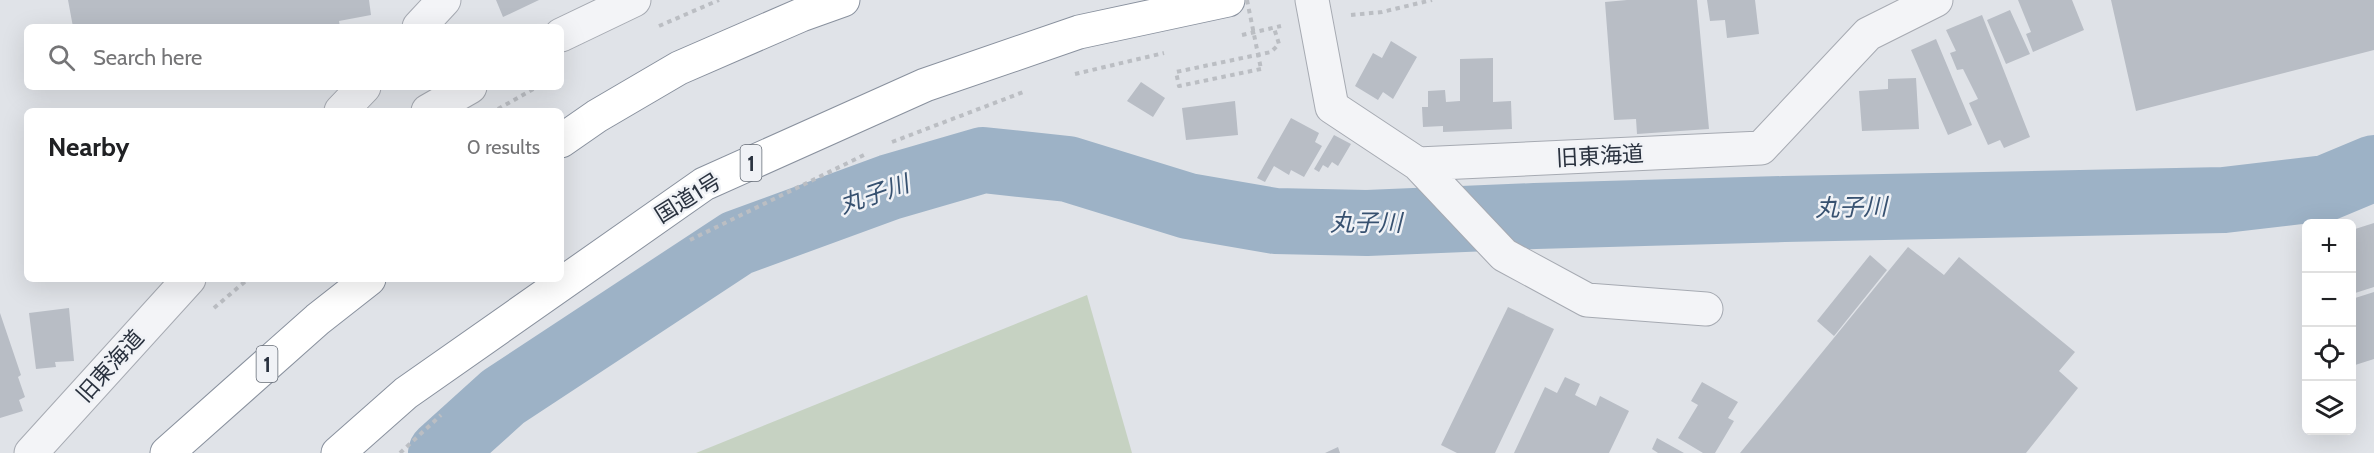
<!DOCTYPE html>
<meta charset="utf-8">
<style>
body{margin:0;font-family:Cabin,"Noto Sans JP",sans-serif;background:#f6f6f6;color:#202124}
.controls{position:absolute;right:18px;bottom:18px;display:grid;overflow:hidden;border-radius:9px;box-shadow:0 6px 24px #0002}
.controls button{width:54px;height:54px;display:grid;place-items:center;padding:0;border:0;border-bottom:2px solid #e0e0e0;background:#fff;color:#202124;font:30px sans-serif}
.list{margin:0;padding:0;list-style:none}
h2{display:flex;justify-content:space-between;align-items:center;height:78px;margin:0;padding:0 24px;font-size:26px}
h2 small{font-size:20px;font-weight:400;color:#757577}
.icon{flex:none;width:33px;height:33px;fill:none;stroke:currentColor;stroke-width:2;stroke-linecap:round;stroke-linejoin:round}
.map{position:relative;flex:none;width:2374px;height:453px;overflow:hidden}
.search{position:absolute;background:#fff;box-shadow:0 6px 24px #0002;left:24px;top:24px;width:540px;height:66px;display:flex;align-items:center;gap:15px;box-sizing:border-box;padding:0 21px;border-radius:9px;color:#757577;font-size:22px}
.panel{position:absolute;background:#fff;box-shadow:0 6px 24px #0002;left:24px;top:108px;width:540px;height:174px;border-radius:9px}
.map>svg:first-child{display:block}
.green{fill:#c6d2c2}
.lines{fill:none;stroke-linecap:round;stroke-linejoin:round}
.river{stroke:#9db2c6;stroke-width:66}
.building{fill:#b8bdc5}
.minor-casing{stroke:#a6aab2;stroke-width:35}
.highway-casing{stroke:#89919e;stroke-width:35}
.path{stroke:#bbbec3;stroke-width:4;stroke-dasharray:4.5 4.5;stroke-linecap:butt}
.minor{stroke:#f3f4f7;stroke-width:33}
.highway{stroke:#fff;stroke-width:33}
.path-bridge{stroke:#bbbec3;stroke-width:4;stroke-dasharray:4.5 4.5;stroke-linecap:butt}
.labels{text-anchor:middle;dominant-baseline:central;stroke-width:5;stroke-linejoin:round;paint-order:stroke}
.shield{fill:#f0f2f6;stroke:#656c76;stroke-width:1.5}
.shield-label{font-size:21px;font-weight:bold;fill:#2a323f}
.street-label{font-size:22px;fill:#2a323f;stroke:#f0f2f6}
.water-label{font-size:24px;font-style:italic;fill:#375170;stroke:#f0f2f6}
</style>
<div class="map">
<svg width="2374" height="453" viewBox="0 0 2374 453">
<rect width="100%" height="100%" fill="#e0e3e8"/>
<path class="green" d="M1087 295 1132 453H696Z"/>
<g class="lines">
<path class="river" d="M441 453 503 397 737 243 890 187 983 160 1068 169 1188 206 1275 221 1367 223 1535 216 1784 209 2224 200 2326 188 2374 168"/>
</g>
<path class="building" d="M68 0H369L371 15 339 21 340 27H73Z
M496 0H539L503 17Z
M1627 0H1697L1709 129 1637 134 1636 119 1614 120 1605 2Z
M1707 0H1755L1759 34 1727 38 1725 20 1710 21Z
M2018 0H2072L2084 30 2033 52 2026 34 2031 32Z
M2111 0H2374V50L2136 111Z
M2010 10 2030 54 2006 64 1987 20Z
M1982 15 2030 137 2004 148 2000 140 1988 145 1969 103 1978 99 1963 69 1957 70 1950 53 1956 51 1946 30Z
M1936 39 1972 125 1948 135 1911 50Z
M1391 41 1417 57 1393 99 1383 92 1378 100 1355 86 1373 53 1382 58Z
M1493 58V102L1511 101 1512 129 1443 132V126L1423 127 1422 107H1428V91L1445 90 1446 102 1460 101V59Z
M1916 78 1919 129 1862 131 1859 91 1888 89V79Z
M1141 82 1165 98 1153 117 1127 101Z
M1235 101 1238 135 1186 140 1182 108Z
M1291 118 1319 133 1315 142 1322 146 1304 177 1291 170 1289 175 1274 166 1265 182 1257 178Z
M1334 135 1351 144 1338 166 1332 162 1328 168 1323 165 1319 172 1314 169Z
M2374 223V287L2352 294V230Z
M1908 247 1944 275 1959 257 2075 352 2059 371 2078 388 2026 453H1740Z
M1870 255 1887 270 1834 336 1817 321Z
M2374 292V359L2352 366V299Z
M1508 307 1554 329 1495 453H1457L1441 445Z
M69 308 74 361 55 362 56 367 36 369 29 313Z
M0 313 21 375 18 377 25 397 19 400 23 411 0 418Z
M1565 377 1580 384 1575 395 1596 406 1600 396 1629 411 1609 453H1514L1545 387 1557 393Z
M1702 382 1738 402 1728 418 1734 421 1715 453H1703L1678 438 1698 405 1691 401Z
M1657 438 1684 453H1658L1652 449Z
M1338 447 1340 453H1325Z"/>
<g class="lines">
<g class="minor-casing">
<path id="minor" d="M1312 0 1332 107 1418 164 1761 148 1868 34 1936 0
M419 27 444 0
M561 35 634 0
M341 111 364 87
M428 111 470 87
M1418 164 1504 255 1587 300 1706 309
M31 453 189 279"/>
</g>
<g class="highway-casing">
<path id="highway" d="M561 141 597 116 679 68 801 15 843 0
M167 453 318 319 369 279
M338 453 406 393 704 184 925 85 1079 32 1228 0"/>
</g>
<path class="path" d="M1351 15 1382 12 1432 0
M659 26 719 0
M1242 35 1281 26
M1261 69 1179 86 1176 72 1271 52 1279 44 1274 28
M1075 74 1164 53
M498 109 537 87
M892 142 1026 91
M690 240 864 155
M214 308 248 279
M400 453 441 415"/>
<use href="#minor" class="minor"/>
<use href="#highway" class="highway"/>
<path class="path-bridge" d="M1247 0 1261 69"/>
</g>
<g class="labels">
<g class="shield">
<rect x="740.5" y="145" width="21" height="36" rx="4.5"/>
<rect x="256.5" y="346" width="21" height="36" rx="4.5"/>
</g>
<g class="shield-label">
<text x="751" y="163">1</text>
<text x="267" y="364">1</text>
</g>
<g class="street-label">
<text transform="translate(1600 156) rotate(-3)">旧東海道</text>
<text transform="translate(688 198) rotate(-32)">国道1号</text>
<text transform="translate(110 366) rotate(-48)">旧東海道</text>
</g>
<g class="water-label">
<text transform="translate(874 194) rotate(-19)">丸子川</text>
<text transform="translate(1851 207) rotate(-1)">丸子川</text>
<text x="1366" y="222">丸子川</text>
</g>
</g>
</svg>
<div class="controls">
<button>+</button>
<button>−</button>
<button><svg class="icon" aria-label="locate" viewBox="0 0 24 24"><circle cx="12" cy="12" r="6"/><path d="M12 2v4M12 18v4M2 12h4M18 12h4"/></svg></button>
<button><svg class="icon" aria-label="layers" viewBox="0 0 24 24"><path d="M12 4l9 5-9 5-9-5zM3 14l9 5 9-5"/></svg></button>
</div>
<div class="search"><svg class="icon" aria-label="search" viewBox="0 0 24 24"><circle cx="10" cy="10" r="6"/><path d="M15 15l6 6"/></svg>Search here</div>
<section class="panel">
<h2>Nearby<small>0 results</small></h2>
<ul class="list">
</ul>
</section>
</div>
